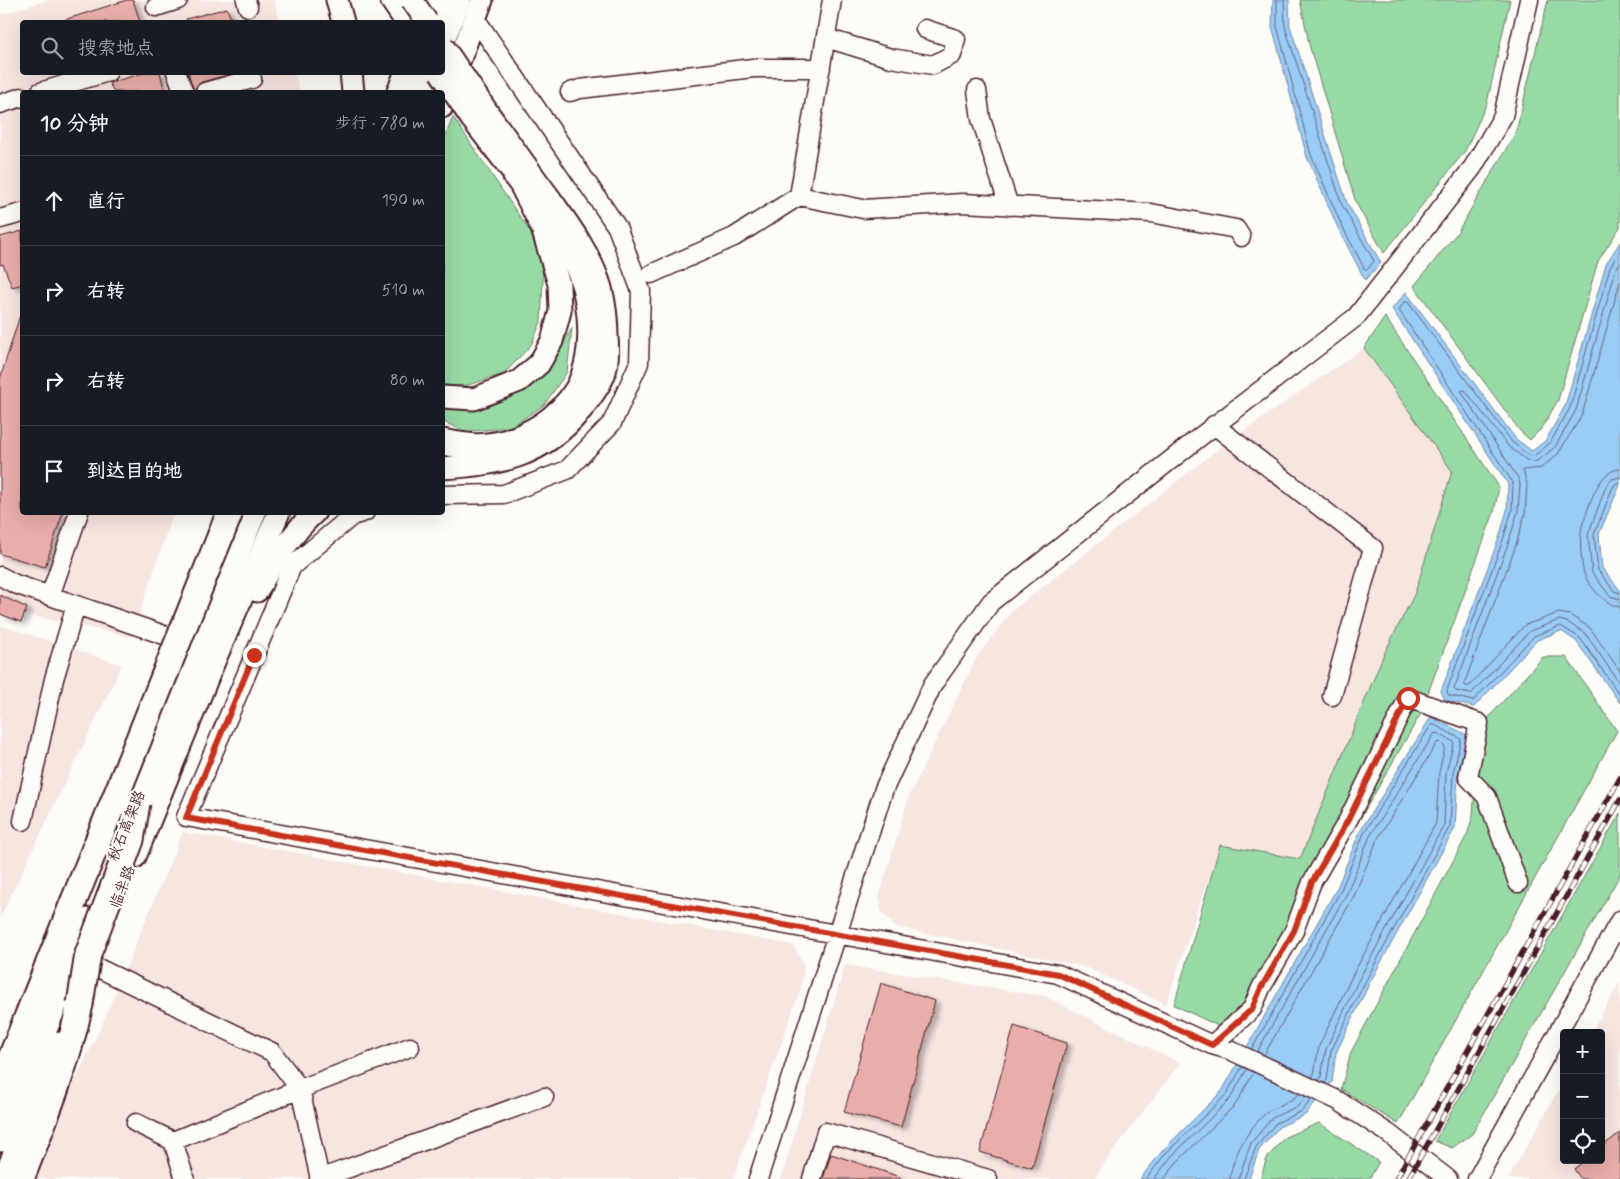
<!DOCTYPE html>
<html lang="zh">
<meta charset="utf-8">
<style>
body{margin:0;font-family:Mynerve,"LXGW WenKai TC",sans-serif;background:#242831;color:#f1f3f6}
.controls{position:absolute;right:15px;bottom:15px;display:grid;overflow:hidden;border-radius:5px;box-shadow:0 5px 20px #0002}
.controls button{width:45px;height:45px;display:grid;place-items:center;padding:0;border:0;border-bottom:1px solid #363941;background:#171b24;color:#f1f3f6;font:25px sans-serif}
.stop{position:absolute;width:15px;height:15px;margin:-11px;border:4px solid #c8321e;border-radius:50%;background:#fff}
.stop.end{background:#c8321e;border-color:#fff;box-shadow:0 1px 5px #0008}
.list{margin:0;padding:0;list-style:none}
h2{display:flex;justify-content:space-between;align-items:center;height:65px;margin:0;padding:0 20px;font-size:21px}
h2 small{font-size:16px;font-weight:400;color:#9ea1a6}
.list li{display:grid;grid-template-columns:32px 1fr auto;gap:15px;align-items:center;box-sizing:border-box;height:90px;padding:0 20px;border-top:1px solid #363941}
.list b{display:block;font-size:19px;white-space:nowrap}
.list em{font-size:16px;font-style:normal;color:#9ea1a6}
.icon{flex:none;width:28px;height:28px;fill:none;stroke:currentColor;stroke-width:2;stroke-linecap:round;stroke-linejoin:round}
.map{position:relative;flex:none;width:1620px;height:1179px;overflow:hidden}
.search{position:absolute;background:#171b24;box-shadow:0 5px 20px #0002;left:20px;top:20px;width:425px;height:55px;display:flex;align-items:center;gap:12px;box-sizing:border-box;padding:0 18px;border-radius:5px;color:#9ea1a6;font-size:19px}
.panel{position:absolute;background:#171b24;box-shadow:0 5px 20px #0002;left:20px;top:90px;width:425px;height:425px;border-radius:5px}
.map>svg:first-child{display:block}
.built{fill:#f7e5e0}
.green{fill:#98daa5;stroke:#717c68}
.water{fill:#99ccf6;stroke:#7987a5}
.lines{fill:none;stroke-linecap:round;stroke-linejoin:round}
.shore{stroke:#6a647c;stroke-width:1}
.building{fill:#e9aea9;stroke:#4a1f2b;filter:url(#shadow)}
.minor-casing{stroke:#4a1f2b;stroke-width:21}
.major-casing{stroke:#4a1f2b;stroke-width:25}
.highway-casing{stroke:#4a1f2b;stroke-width:29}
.minor{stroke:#fdfcf7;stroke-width:18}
.major{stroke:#fdfcf7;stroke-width:21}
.highway{stroke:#fdfcf7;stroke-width:25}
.rail-casing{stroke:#4a1f2b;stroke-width:5.5}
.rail{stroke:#fdfcf7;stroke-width:4;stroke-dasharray:11;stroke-linecap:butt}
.major-bridge-casing{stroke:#4a1f2b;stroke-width:25;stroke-linecap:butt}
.highway-bridge-casing{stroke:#4a1f2b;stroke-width:29;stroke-linecap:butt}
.major-bridge{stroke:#fdfcf7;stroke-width:21}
.highway-bridge{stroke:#fdfcf7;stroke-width:25}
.route{stroke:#c8321e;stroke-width:6}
.labels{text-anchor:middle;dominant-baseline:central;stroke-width:4.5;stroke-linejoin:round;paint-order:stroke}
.street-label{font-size:15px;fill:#4a1f2b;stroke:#fdfcf7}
</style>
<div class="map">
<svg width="1620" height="1179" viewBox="0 0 1620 1179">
<defs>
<filter id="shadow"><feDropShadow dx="5" dy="3" stdDeviation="2.5" flood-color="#0004"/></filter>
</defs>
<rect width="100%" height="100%" fill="#fdfcf7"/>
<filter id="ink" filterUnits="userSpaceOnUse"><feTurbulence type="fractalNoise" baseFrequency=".02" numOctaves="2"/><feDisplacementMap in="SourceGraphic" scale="10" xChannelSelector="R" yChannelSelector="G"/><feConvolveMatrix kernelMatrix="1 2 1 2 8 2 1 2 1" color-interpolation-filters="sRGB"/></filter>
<g filter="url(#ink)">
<path class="built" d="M47 0H274L280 22H22V72L294 73 300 92H22V512L173 513 132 637 0 609V15Z
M1364 348 1452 471 1415 593 1300 859 1220 845 1166 1004 1085 967 896 927 882 913 879 897 909 796 978 655 1012 611 1226 443Z
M0 625 122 665 0 918Z
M183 832 793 945 804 965 801 988 733 1179H27L101 1027Z
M845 965 1044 996 1180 1063 1108 1158 1094 1179H781Z
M1620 982V1179H1508L1564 1081V1160H1601V1033H1591Z"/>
<path class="green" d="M1300 0H1510L1487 103 1465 151 1384 253 1356 203 1310 48Z
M1548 0H1620V227L1598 261 1558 400 1542 428 1530 440 1520 431 1414 286 1457 233 1516 132Z
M453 117 530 232 540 254 543 279 541 322 531 345 504 374 465 386 443 385 442 145Z
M1385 317 1499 487 1494 512 1420 715 1327 876 1239 1036 1174 1005 1220 845 1300 859 1383 656 1415 593 1452 471 1364 348Z
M572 328 567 372 544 405 512 426 486 430 465 431 443 422 442 407 480 406 512 396 535 381 551 365Z
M1543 657H1566L1617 731 1398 1124 1341 1089 1351 1052 1467 835 1473 816 1477 755 1489 717Z
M1620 813V875L1472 1134 1452 1148 1435 1141Z
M1319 1123 1379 1162 1369 1179H1260L1267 1158 1285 1137Z"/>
<path class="water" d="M1273 0H1289L1290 26 1347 203 1381 263 1365 280 1338 228 1307 157 1272 26Z
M1620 242V485L1599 534 1602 568 1620 590V703L1576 641 1561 631 1537 640 1474 707 1445 700 1441 691 1499 538 1507 510 1508 484 1392 309 1406 292 1516 439 1532 451 1546 440 1565 406 1606 264Z
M1431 717 1467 735 1458 774 1455 828 1369 984 1336 1053 1332 1082 1305 1115 1279 1127 1259 1150 1249 1179H1140L1163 1150 1222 1091 1337 888 1360 831Z"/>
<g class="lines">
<path class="shore" d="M1277 0V26L1311 155 1342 226 1364 268 1367 270 1374 261 1342 205 1285 27 1284 0
M1620 251 1610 267 1570 408 1550 443 1534 456 1528 455 1513 443 1408 302H1404L1399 310 1513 483 1512 510 1503 540 1447 690 1448 695 1473 701 1534 636 1561 626 1580 638 1620 695
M1620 263 1616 269 1576 410 1555 447 1540 459 1534 462 1528 461 1509 447 1465 390 1461 391 1518 478 1520 484 1518 511 1509 541 1454 689 1456 691 1471 694 1530 631 1559 620 1567 622 1585 633 1620 684
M1620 282 1582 415 1558 454 1541 468 1523 470 1527 484 1525 514 1516 545 1464 684 1466 686H1469L1525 625 1559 613 1570 615 1590 628 1620 671
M1620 469C1597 470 1589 508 1582 526 1579 537 1581 563 1584 573 1588 586 1607 606 1620 607
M1620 477 1612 479 1606 486 1588 535 1592 573 1610 596 1620 599
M1620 483 1615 484 1612 489 1594 535 1598 570 1614 591 1620 593
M1252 1049 1341 890 1364 833 1431 725H1435L1461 739 1453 773 1450 826 1365 982 1331 1051 1327 1080 1325 1083
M1257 1052 1347 893 1370 836 1434 734 1437 733 1454 742 1446 772 1444 825 1359 979 1326 1049 1321 1077 1319 1081
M1264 1055 1354 896 1377 840 1437 743 1440 742 1445 747 1439 772 1436 823 1352 976 1319 1046 1314 1074 1312 1077
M1146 1179 1166 1153 1226 1095 1242 1067
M1154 1179 1171 1157 1230 1099 1247 1069
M1164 1179 1177 1162 1236 1104 1254 1072
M1230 1179C1231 1158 1251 1123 1269 1111 1279 1104 1291 1103 1299 1093
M1238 1179 1251 1143 1272 1118 1298 1106 1306 1096
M1244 1179 1256 1147 1276 1123 1302 1111 1312 1099"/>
</g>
<path class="building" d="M127 0H133L140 22H64V20Z
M227 8 232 22H186V19Z
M147 72H160L164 89 152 92H114L109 83Z
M188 72H234V73L202 82 197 85 194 92Z
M22 231V284L12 287 3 264 0 265V237Z
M20 315 22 316V512H63L45 567 0 554V379Z
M0 595 27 608 21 622 0 614Z
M881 983 935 1001 901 1127 844 1112Z
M1014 1026 1067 1043 1032 1168 980 1152Z
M1620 1133V1179H1581L1574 1169 1585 1160H1601V1147Z
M831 1154 900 1177V1179H823Z"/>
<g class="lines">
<g class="minor-casing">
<path id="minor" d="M246 0 248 7
M156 7 178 0
M826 38 891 58 933 65 952 55 956 39 925 29
M176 72 184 92
M977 90 981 119 1009 206
M40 92 108 72
M205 92 252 79
M570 92 580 89 753 68H821
M0 104 22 97
M799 196 832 0
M0 219 22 213
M651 274 734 237 799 196 863 209 963 203 1151 213 1236 229 1241 237
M1214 425 1373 548 1332 696
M442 495 504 494 567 470 612 423 639 363 641 291 617 227 475 18
M365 512 352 516 292 566 186 817 1058 974 1212 1045 1232 1051 1337 1100 1388 1133 1448 1179
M0 576 15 584 170 637
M50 596 79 512
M23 821 54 679 76 605
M94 966 272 1052 300 1089 320 1179
M1212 1045 1252 1009 1261 988 1294 931 1312 882 1348 820 1408 698 1479 723 1468 777 1487 797 1518 883
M136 1123 173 1141 300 1089 410 1047
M173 1141 185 1179
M319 1179 544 1097
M758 1179 884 789 933 684 991 602 1201 436 1356 317 1473 167 1503 116 1529 0
M812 1179 826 1132 988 1179
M1477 1179 1620 920"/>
</g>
<g class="major-casing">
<path id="major" d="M337 0 343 22
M391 0 406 22
M351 72 353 92
M442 107 482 0
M442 397 474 399 519 381 539 364 552 341 560 311 559 284 542 228 516 176 471 118
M442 468C501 464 542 458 581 410 589 400 599 388 604 375 608 364 608 349 607 337 607 321 605 304 601 288 591 254 567 222 546 193 526 166 506 138 486 110
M257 591C273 563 291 534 315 512
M135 857 213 664 279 512
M0 1105 14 1069
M4 1179 22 1132 60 1043"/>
</g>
<g class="highway-casing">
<path id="highway" d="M429 22 438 0
M442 39 458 0
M400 92 408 72
M421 92 429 72
M442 442C458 445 472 448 488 446 523 442 560 420 578 389 596 356 593 308 581 274 567 238 539 206 516 176
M128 824 253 512
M0 1085 73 903
M0 1139 88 921
M21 1179C44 1120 67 1066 80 1004"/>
</g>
<use href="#minor" class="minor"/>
<use href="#major" class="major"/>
<use href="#highway" class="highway"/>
<g class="rail-casing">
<path id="rail" d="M1396 1179 1620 778
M1408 1179 1620 800"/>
</g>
<use href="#rail" class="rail"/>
<g class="major-bridge-casing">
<path id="major-bridge" d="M412 0 427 22
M442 45 486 110
M440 72 471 118"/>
</g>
<g class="highway-bridge-casing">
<path id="highway-bridge" d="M73 903 230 512
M80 1004 88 954 131 840 137 803"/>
</g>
<use href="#major-bridge" class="major-bridge"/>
<use href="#highway-bridge" class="highway-bridge"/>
</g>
</g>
<g class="lines" filter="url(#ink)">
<path class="route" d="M254 655 186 818 1058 974 1212 1045 1252 1009 1261 988 1294 931 1312 882 1348 820 1408 698"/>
</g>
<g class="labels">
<g class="street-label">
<text transform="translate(127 826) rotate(-68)">秋石高架路</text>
<text transform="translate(123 887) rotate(-69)">临半路</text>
</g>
</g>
</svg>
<div class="controls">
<button>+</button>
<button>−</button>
<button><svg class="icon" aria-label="locate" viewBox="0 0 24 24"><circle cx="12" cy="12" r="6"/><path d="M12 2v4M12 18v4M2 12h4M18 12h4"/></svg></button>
</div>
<div class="stop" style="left:1408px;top:698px"></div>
<div class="stop end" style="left:254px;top:655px"></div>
<div class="search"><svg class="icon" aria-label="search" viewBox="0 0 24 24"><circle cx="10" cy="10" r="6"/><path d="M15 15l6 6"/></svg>搜索地点</div>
<section class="panel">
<h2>10 分钟<small>步行 · 780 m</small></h2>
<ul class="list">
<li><svg class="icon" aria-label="ahead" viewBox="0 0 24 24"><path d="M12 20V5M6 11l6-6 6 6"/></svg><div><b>直行</b></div><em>190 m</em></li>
<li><svg class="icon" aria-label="right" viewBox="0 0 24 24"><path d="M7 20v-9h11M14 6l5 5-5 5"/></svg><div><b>右转</b></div><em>510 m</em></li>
<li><svg class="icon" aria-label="right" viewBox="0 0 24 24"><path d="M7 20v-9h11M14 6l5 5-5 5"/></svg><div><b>右转</b></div><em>80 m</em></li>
<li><svg class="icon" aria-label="arrive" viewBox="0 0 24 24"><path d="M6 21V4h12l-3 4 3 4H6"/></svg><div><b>到达目的地</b></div></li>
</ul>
</section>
</div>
